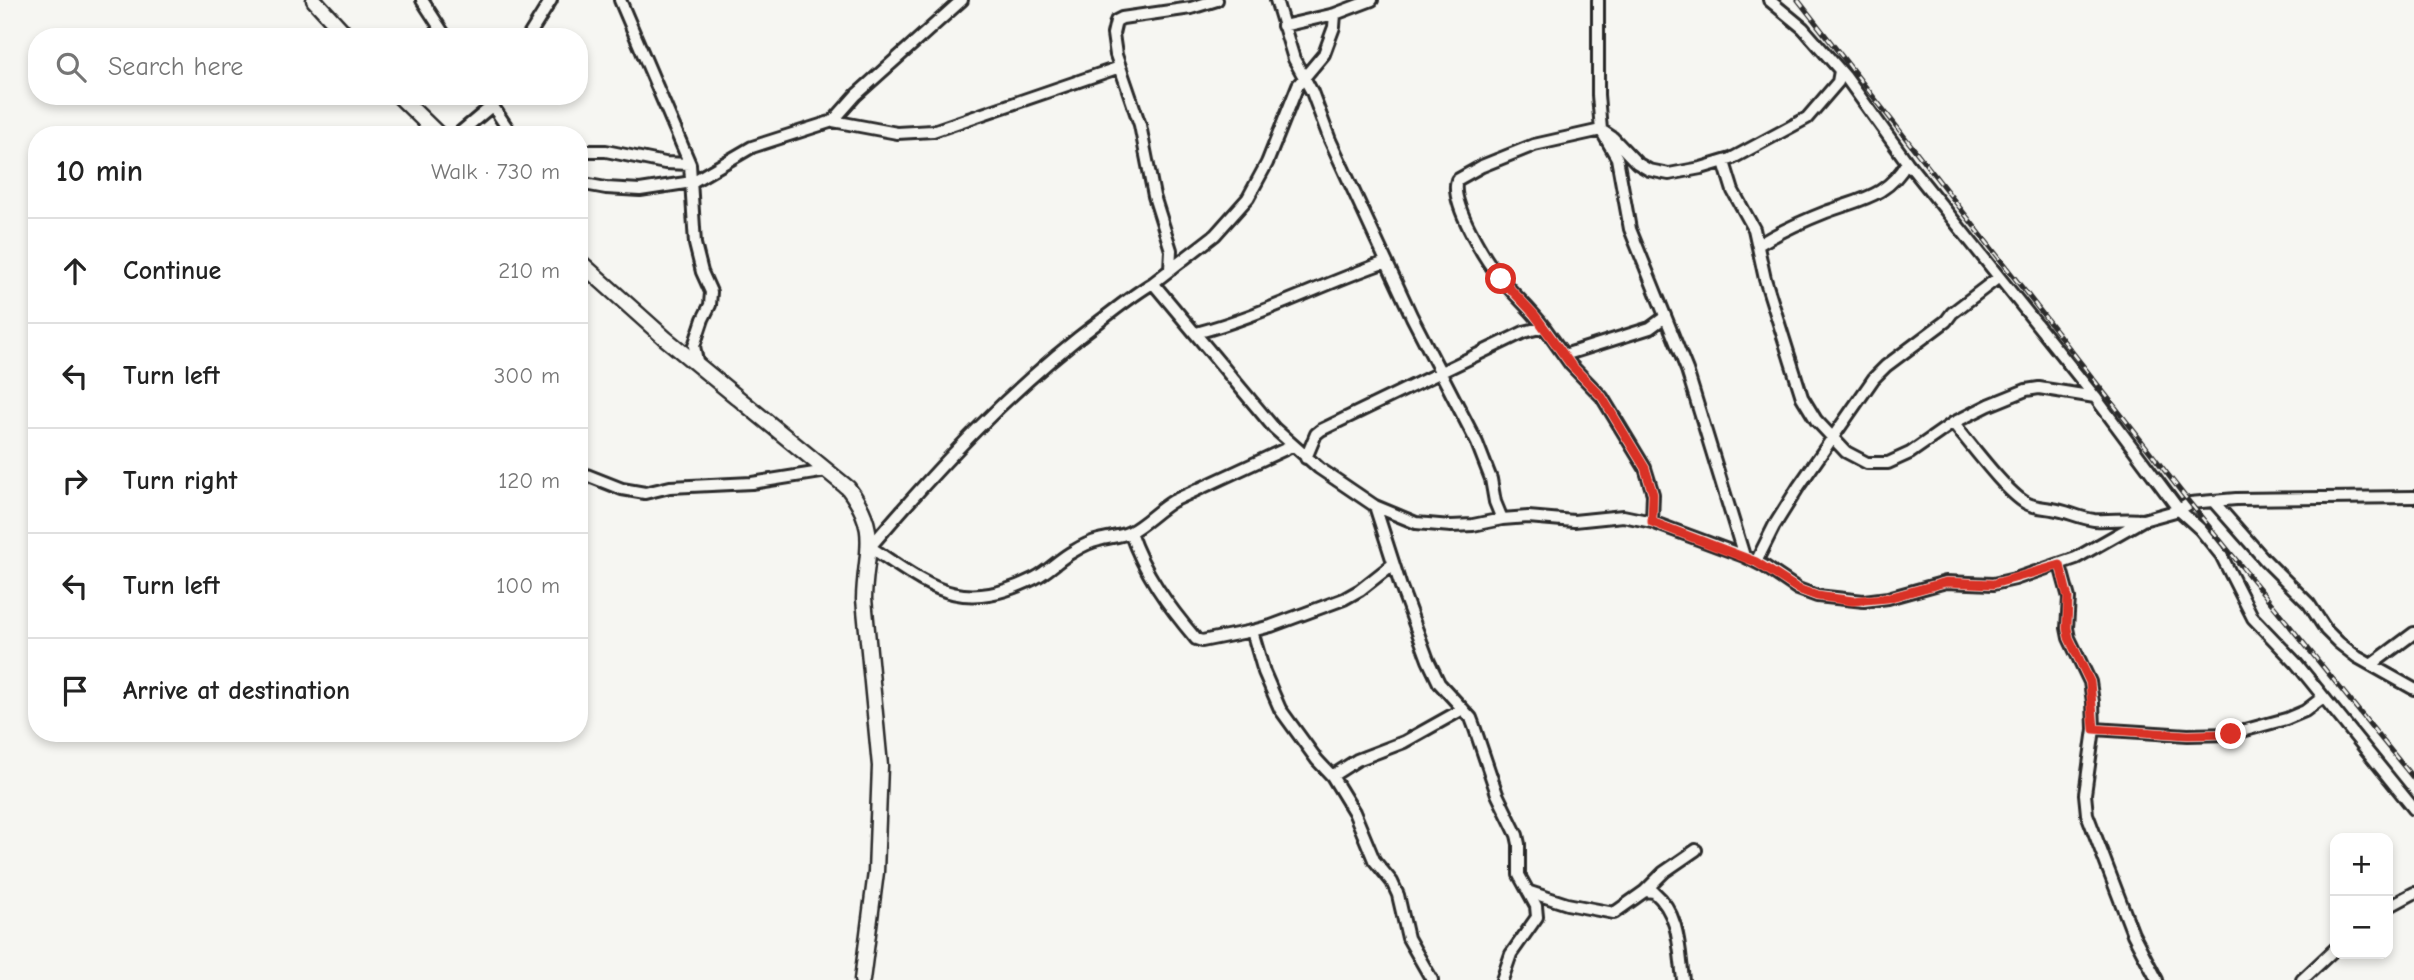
<!DOCTYPE html>
<meta charset="utf-8">
<style>
body{margin:0;font-family:"Comic Neue",sans-serif;background:#f6f6f6;color:#222}
.controls{position:absolute;right:21px;bottom:21px;display:grid;overflow:hidden;border-radius:14px;box-shadow:0 4px 10px #0003}
.controls button{width:63px;height:63px;display:grid;place-items:center;padding:0;border:0;border-bottom:2px solid #e0e0e0;background:#fff;color:#222;font:35px sans-serif}
.stop{position:absolute;width:21px;height:21px;margin:-16px;border:5px solid #d93025;border-radius:50%;background:#fff}
.stop.end{background:#d93025;border-color:#fff;box-shadow:0 2px 7px #0008}
.list{margin:0;padding:0;list-style:none}
h2{display:flex;justify-content:space-between;align-items:center;height:91px;margin:0;padding:0 28px;font-size:30px}
h2 small{font-size:23px;font-weight:400;color:#767676}
.list li{display:grid;grid-template-columns:46px 1fr auto;gap:21px;align-items:center;box-sizing:border-box;height:105px;padding:0 28px;border-top:2px solid #e0e0e0}
.list b{display:block;font-size:26px;white-space:nowrap}
.list em{font-size:23px;font-style:normal;color:#767676}
.icon{flex:none;width:38px;height:38px;fill:none;stroke:currentColor;stroke-width:2;stroke-linecap:round;stroke-linejoin:round}
.map{position:relative;flex:none;width:2414px;height:980px;overflow:hidden}
.search{position:absolute;background:#fff;box-shadow:0 4px 10px #0003;left:28px;top:28px;width:560px;height:77px;display:flex;align-items:center;gap:18px;box-sizing:border-box;padding:0 24px;border-radius:28px;color:#767676;font-size:26px}
.panel{position:absolute;background:#fff;box-shadow:0 4px 10px #0003;left:28px;top:126px;width:560px;height:616px;border-radius:28px}
.map>svg:first-child{display:block}
.lines{fill:none;stroke-linecap:round;stroke-linejoin:round}
.street-casing{stroke:#2b2b2b;stroke-width:16}
.secondary-casing{stroke:#2b2b2b;stroke-width:19}
.street{stroke:#f6f6f2;stroke-width:10}
.secondary{stroke:#f6f6f2;stroke-width:14}
.rail-casing{stroke:#2b2b2b;stroke-width:5}
.rail{stroke:#f6f6f2;stroke-width:2.5;stroke-dasharray:8;stroke-linecap:butt}
.route{stroke:#d93025;stroke-width:9}
</style>
<div class="map">
<svg width="2414" height="980" viewBox="0 0 2414 980">
<rect width="100%" height="100%" fill="#f6f6f2"/>
<filter id="ink" filterUnits="userSpaceOnUse"><feTurbulence type="fractalNoise" baseFrequency=".0143" numOctaves="2"/><feDisplacementMap in="SourceGraphic" scale="14" xChannelSelector="R" yChannelSelector="G"/><feConvolveMatrix kernelMatrix="1 2 1 2 8 2 1 2 1" color-interpolation-filters="sRGB"/></filter>
<g filter="url(#ink)">
<g class="lines">
<g class="street-casing">
<path id="street" d="M422 0 446 37
M620 0 690 164 695 244 702 272 711 292 710 305 703 319 694 346 698 366
M1276 0 1294 59 1312 92 1330 140 1412 317 1477 443 1491 479 1495 502 1502 519
M1598 0V95L1601 130 1617 158 1630 229 1687 370 1744 556
M1769 0 1803 28 1845 76 1907 162 2095 397 2179 510 2200 529 2221 555 2253 618 2296 663 2414 809
M1283 26 1335 14 1372 0
M528 37 551 0
M486 96 512 135
M833 121 897 133 933 131 1120 67
M457 135 493 105
M579 151H606L665 163 690 164
M1724 162 1733 191 1754 229 1765 279 1802 397 1816 420 1846 452 1867 463H1888L1910 453 1953 423 1989 405 2026 390 2039 388 2095 397
M579 183 606 188 640 190 692 182 752 147 833 121 856 95 962 0
M1758 245C1779 232 1803 221 1826 212 1860 199 1888 197 1907 162
M1170 269 1171 250 1154 196 1140 125 1116 55 1113 34 1116 21 1122 18 1191 8 1217 0
M1153 283 1215 235 1248 198 1267 163 1298 85 1324 54 1334 27 1335 14
M1544 327C1531 309 1514 295 1500 278 1486 261 1449 202 1457 180L1482 166 1534 145 1601 130 1613 138 1637 163 1649 170 1669 174 1701 168 1731 159 1807 118 1838 82 1840 71
M1196 333C1261 316 1322 284 1386 262
M1564 355 1650 328 1665 317
M1953 423C1970 443 2006 492 2026 503 2035 508 2043 507 2052 509 2067 511 2079 518 2094 520 2111 521 2126 518 2143 520
M1292 446 1173 501C1158 510 1144 525 1130 532 1120 537 1109 537 1099 540 1090 542 1082 546 1074 551 1060 558 1049 571 1035 578 960 615 932 588 870 547 940 465 1013 386 1100 321 1117 308 1134 294 1153 283L1274 428 1319 468 1375 506 1416 523 1451 526 1473 525 1502 519 1528 517 1574 521 1623 516 1652 522 1744 556 1764 566 1798 589 1817 596 1864 601 1888 598 1946 582 1993 584 2015 579 2076 558 2143 520 2179 510 2190 503 2236 499 2414 497
M1306 458 1316 434 1321 430 1524 332 1544 327 1571 365 1602 397 1645 468 1653 494 1652 522
M579 472 622 489 645 493 670 487 752 483 827 471
M2213 501 2265 560 2309 604 2326 630 2339 643 2357 657 2414 689
M1375 506 1401 587 1428 660 1439 683 1471 718 1474 726 1497 794 1517 835 1519 844V875L1536 906 1537 917 1511 954 1502 980
M1130 532C1144 573 1168 606 1196 639L1202 641 1252 631 1264 672 1280 709 1317 760 1332 776
M1756 562 1774 526 1799 486 1874 378 1886 366 1946 321 1952 313 1999 277
M2060 565 2069 598 2067 628 2069 638 2090 682 2093 702 2094 729 2085 794 2087 814 2133 934 2157 980
M1252 631 1271 626 1344 599 1360 590 1393 564
M2371 665 2414 633
M2094 729 2188 735 2231 734 2286 719 2305 711 2322 698
M1645 891 1654 892C1680 914 1679 949 1683 980
M1530 892 1567 904 1614 913 1645 891 1664 872 1696 850
M2388 907 2414 893
M1432 980 1408 938 1398 895 1392 882 1374 860 1354 812 1332 776 1357 760 1404 742 1463 709
M2302 980 2335 949"/>
</g>
<g class="secondary-casing">
<path id="secondary" d="M314 0 348 37
M399 96 439 135
M579 261 666 339 848 488C881 532 865 551 864 599L880 766 876 872 862 980"/>
</g>
<use href="#street" class="street"/>
<use href="#secondary" class="secondary"/>
<g class="rail-casing">
<path id="rail" d="M1798 0 2190 503 2414 779"/>
</g>
<use href="#rail" class="rail"/>
</g>
</g>
<g class="lines" filter="url(#ink)">
<path class="route" d="M1501 279 1534 314 1571 365 1602 397 1645 468 1653 494 1652 522 1756 562 1798 589 1817 596 1853 601 1888 598 1946 582 1993 584 2060 565 2068 598 2067 628 2069 638 2090 682 2094 729 2188 735 2231 734"/>
</g>
</svg>
<div class="controls">
<button>+</button>
<button>−</button>
</div>
<div class="stop" style="left:1501px;top:279px"></div>
<div class="stop end" style="left:2231px;top:734px"></div>
<div class="search"><svg class="icon" aria-label="search" viewBox="0 0 24 24"><circle cx="10" cy="10" r="6"/><path d="M15 15l6 6"/></svg>Search here</div>
<section class="panel">
<h2>10 min<small>Walk · 730 m</small></h2>
<ul class="list">
<li><svg class="icon" aria-label="ahead" viewBox="0 0 24 24"><path d="M12 20V5M6 11l6-6 6 6"/></svg><div><b>Continue</b></div><em>210 m</em></li>
<li><svg class="icon" aria-label="left" viewBox="0 0 24 24"><path d="M17 20v-9H6M10 6l-5 5 5 5"/></svg><div><b>Turn left</b></div><em>300 m</em></li>
<li><svg class="icon" aria-label="right" viewBox="0 0 24 24"><path d="M7 20v-9h11M14 6l5 5-5 5"/></svg><div><b>Turn right</b></div><em>120 m</em></li>
<li><svg class="icon" aria-label="left" viewBox="0 0 24 24"><path d="M17 20v-9H6M10 6l-5 5 5 5"/></svg><div><b>Turn left</b></div><em>100 m</em></li>
<li><svg class="icon" aria-label="arrive" viewBox="0 0 24 24"><path d="M6 21V4h12l-3 4 3 4H6"/></svg><div><b>Arrive at destination</b></div></li>
</ul>
</section>
</div>
